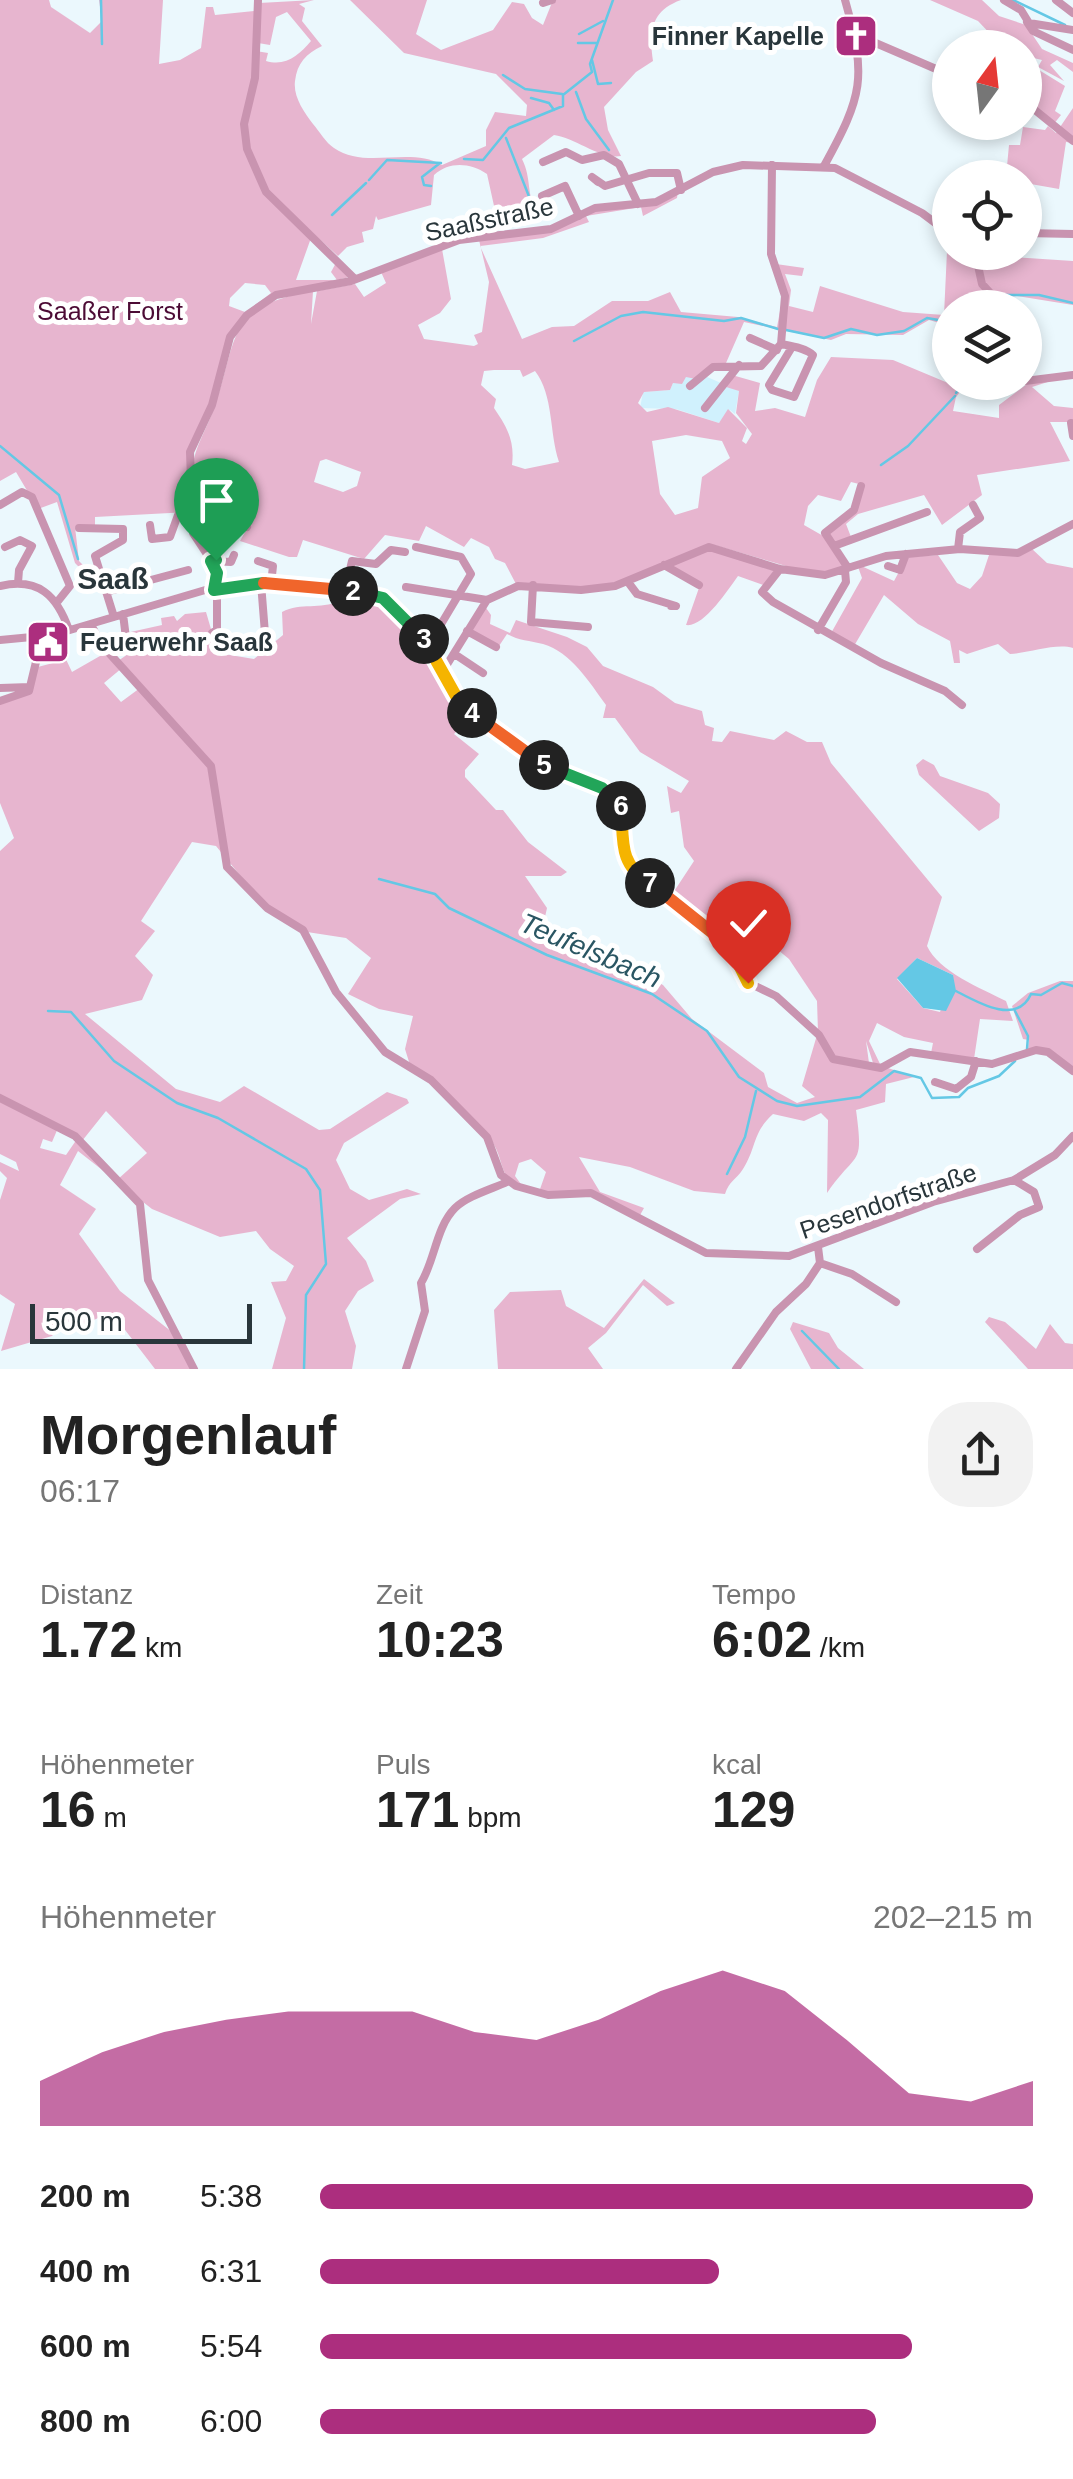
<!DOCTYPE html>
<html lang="de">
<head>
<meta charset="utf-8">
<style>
  body { margin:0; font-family:Helvetica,sans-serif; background:#f2f2f2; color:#222; height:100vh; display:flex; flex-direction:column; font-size:38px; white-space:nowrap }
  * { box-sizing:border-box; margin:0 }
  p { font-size:32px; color:#767676 }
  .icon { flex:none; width:55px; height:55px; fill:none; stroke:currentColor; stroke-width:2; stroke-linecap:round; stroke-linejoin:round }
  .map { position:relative; height:1369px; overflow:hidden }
  .drawer { display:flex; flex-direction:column; background:#fff; flex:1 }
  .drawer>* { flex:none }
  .needle { width:65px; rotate:15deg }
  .controls { position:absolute; left:932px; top:30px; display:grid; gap:20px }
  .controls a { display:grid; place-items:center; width:110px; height:110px; border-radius:50%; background:#fff; box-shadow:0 5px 15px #0003; font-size:50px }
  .scale { position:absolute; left:30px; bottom:25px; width:222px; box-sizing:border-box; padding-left:10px; border:5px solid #29363b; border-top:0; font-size:28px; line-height:35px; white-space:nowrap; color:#29363b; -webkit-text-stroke:8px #fff; paint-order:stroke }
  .pin { position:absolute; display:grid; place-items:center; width:85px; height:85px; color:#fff; margin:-102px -42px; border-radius:50% 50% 50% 0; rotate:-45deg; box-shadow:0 0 10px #0007 }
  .pin .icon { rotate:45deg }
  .km { position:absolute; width:50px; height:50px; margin:-25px; border-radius:50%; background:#222; color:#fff; font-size:28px; line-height:50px; text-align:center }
  .round { display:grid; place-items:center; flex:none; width:105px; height:105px; border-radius:40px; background:#f2f2f2 }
  .headline { display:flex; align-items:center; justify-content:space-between; height:170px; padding:0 40px }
  h1 { font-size:55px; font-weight:700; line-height:75px }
  .stats { display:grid; grid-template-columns:repeat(3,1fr); gap:15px; height:170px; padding:10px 40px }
  .stats div { display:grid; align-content:center }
  .stats b { font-size:50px; font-weight:700 }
  .stats small { font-size:28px; font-weight:400 }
  .stats p { font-size:28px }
  .chart { height:280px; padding:20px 40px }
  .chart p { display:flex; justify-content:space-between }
  .chart svg { width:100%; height:180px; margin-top:10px; fill:#ac2e7e; opacity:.7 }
  ul { padding:0 40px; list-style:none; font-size:32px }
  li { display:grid; grid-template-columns:160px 120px 1fr; align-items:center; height:75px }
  li i { height:25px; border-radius:12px; background:#ac2e7e }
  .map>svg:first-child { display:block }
</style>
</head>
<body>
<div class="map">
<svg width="1073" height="1369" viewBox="0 0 1073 1369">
  <rect width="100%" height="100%" fill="#ebf8fd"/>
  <path fill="#d0f1fd" d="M705,376l34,15 -4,23 -5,-4 -11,13 -43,-14 -36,-1 3,-16 27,-2 3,-7 13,-6z"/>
  <path fill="#e7b5cf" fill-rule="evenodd" d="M0,0h49l2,7 39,26 12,-12 -3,-21h64l-4,64 21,-4 21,-12 5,-41h7l2,8 39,-4 2,-11 -3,79 -11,42 7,40 16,32 80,73 5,11 -74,16 -26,16 21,-16 -6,-8 -20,-2 -15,15 -1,8 16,6 -19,28 -16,64 -21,45v63l-94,5v9l-20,1 4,34 9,9 -1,5 -12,-12 -18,-61 -19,7 -22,-37 -16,9zM311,238l26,23 -6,11 6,8h-41z
    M314,0l-15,4 6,4 -3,13 20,25c-16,8 -25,17 -27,35 -2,16 9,31 18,43 6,7 13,19 21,24 31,22 76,-2 108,17l44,-19v-16l9,-18 31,4 1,-11 -31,-31 -92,-21 -54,-53h77l-11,34 25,16 52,-20 19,-28 12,2 8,14 11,7 10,-25h128c-31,11 -32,33 -28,61l-17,11 -32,35 4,23 13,26c-20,4 -45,-18 -67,-21l-32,24c10,20 4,36 15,53l-25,2 -14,10 -11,-50c-17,-11 -37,-13 -53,1l-3,30 -53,15 -2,-4 -3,13 -11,3 2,10 -17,5 -9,9 -67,-61 -22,-46 -4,-18 11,-80 12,2 -2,8c20,6 33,-6 45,-20l-24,-29 -11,5 -6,28 -12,-2 1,-40z
    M930,0h52l17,16 27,9 16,24 31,14v9l-16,-12 -7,5 14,16 -26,-14 4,-7 -17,-4v-8l-28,-7 -19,-20z
    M1026,62l39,24 -10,25 6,4 -8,10 -28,-25z
    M1073,108v35l-7,-1 -7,47 -34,-6v-5l-19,-1 3,-32h11l3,-18 22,3 3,-4 8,7z
    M678,190l-1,8 -34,18 -2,-9 -55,9 3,6 -46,16 -63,8 42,93 30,-12 22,-1 38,-25h36l22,-9 11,20 57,5 39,10 6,-32 -7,-31 28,4 -2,8 -17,-2 6,16 -2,16 24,6 7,-26 83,26 41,3 3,-64 64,2 2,4 60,4v44l-56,-9 -18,2 -14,9 -35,1v31l-7,-15 -14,-4 -26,15 -57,-1 -15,6 -87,-18 -18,41 -30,16 -10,-2 -4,7 -9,-1 -3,7 -26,2 -6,11 9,9 21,-5 51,16 9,-14 19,19 -5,13 4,3 6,-10 -16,-21 3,-22 -16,-5 9,-11 28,8 -5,28 20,-3 30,9 12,-37 14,-23 62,3 55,23h19l-11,14 -3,14 46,7v-13l28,-21 46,-9v4h-16l-25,8 22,19 19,2v19l-3,-5h-20l20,39 -93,14 5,20 -40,30 -18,-30 -66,19 -12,10 5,13 -17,7 -8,-10 25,-19 12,-30 -12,-3 -10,19 -23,-6 -10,11 -4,19 21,12 20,26 -5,8 -30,2 -96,-28 -84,35 -36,8 -78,-4 -11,-21 -10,-4 -6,-12 -18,-9 -7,9 -38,-21 -7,15 -34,-6 -21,24 -61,-19 -6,17h-8l-49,-16 8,-14 -9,-6 6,-13 -44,-29 -9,1c-1,-30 14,-47 23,-75 23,-68 11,-99 98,-114l-2,33 6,-33 38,-7 9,13 22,-14 -5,-11 61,-23 9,50 -11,14 -22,12 6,14 50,7 4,-2 -4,-9 8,-3 7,-50 -10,-42 72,-13 26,-13 83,-16zM494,370h26l3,7 12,-6c19,25 14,61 24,91l-34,7 -13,-4c3,-24 -5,-38 -18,-57l2,-9 -15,-14 3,-14zM686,435l36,6 8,17 -28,19 -4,31 -23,7 -15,-21 -8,-53zM326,459l35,13 -4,14 -14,6 -29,-10 6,-21z
    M707,548l69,22 -10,16 -28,-10c-10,14 -35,52 -52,49l14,-40 -32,-20z
    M1031,548l16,15 26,5v80c-18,-5 -43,5 -63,6l-12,-10 -31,10 -8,-4 1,13h-6l-4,-22 -32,-17 -34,-29 -30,51 -24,-11 32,-57 -5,-14 37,17 13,-24 31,-2 19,28 13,6 12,-13 8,-24z
    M341,593c61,2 89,54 114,103l-4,5 18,17 -15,16 25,20 -14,16v7l31,33h7l25,32 39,30 -6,4h-36l22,32 -6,27 8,13 70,13 44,24 29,34 72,54 4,14 29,16 18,-6 -13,-11 15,-51 18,27 53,6 26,9 -28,7 -1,18 -29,8c8,59 1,39 -29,83l1,-73 -7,-7 -17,8 -31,-7c-21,19 -16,33 -30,55 -7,11 -14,12 -18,25l-31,-3 -64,-24 -51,-10 21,35 44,16 -5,9 -47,-25h-53l7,-20 -15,-13 -12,4 -4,13 8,11c-25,-8 -18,-25 -30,-44 -11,-19 -63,-67 -83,-78l-5,-16 8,-33 -34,-7 -31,-15 23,-36 -25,-20 -39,-6 -45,-30 -46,-56 -24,-4 -51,79 14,10 -20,25 18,19 -11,25 -57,14 91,75 44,13 24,-16 75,44 11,-1 57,-37 20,7 2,4 -65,40 -8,17 14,29 19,11 38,-11 14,5 -21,5 -53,39 19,23 8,20 -16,10 -13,20 11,35 -4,23h-80l14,-51 -15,-36 15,-1 8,-15 -24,-17 -14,-18 -36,6 -68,-28 -74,-58 -18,34 36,24 -17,25 41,57 57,45 19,33h-41l-33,-43 -24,-8 -14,7 -19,-4 -13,15 -51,15 14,-47 -15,-10v-94l7,-22 -7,-7v-9l19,9 -3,-9 -16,-8v-55l58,29 -6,14 -9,-3 -3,9 26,7 11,-16 40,41 30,-27 -41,-42 -24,30 -82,-44v-246l14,-13 -14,-35v-101l29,-10 5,-24 19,-5 -1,-7 11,-3 9,19 35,-20 15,16 -18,15 17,19 19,-14 53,58 -75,-85 20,-14 -12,-14 36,-8 -1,-7 13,-2 3,5 8,-7 21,-2 12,41 36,6 29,-24 -1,-23c19,-10 38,-2 57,-11z
    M484,605l7,10 -1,9 20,9 6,-13 51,17 20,10 16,19 50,21 22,16 27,8 3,14 9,3 -2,13 10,1 8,-11 44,9 12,-9 21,11h15l9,21 111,134 -15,49c11,25 55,43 79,55l7,20 -33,-2 -6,40 -43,-6 2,-10 -29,-6 -27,-14 -8,18 12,25 -8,-3 -7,-22 3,22 -36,-7 -15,-24 -1,-31 -28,-42 -34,-28 -54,-8 -30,-27 23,-35 -10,-14 -5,-36 -8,2 -4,-27 14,7 8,-12 -49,-29 -25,-34h-12l3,-13c-16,-22 -35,-53 -63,-61 -13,-3 -26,-4 -36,-10l-8,12 -29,-16zM917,958l36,17 -13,37 -17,-4 -26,-29z
    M923,759l11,6 6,11 48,17 12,11 -1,14 -20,13 -60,-56 -3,-10z
    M1060,981h13v88l-23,-17 -22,-3 1,-9 -6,-1 -11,-33 16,-13z
    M644,1279l31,24 -8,3 -24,-21 -37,48 -18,15 15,21h-105l-4,-59 16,-18 51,-2 5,16 38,22z
    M989,1317l16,5 31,27 14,-25 15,19 8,1v25h-45l-43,-47z
    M793,1322l36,11 9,15 26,21h-53l-21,-40z"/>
  <path fill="#64c8e5" d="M917,958l36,17 3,16 -10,20 -23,-3 -26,-30z"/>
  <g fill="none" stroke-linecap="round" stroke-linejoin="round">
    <path stroke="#64c8e5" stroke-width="2.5" d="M101,0l1,44
      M1013,0l52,25
      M579,34l24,-13
      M578,43h19
      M592,60l6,24 13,-1
      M503,75l22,14 37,5
      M576,92l10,27 23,31
      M531,98l18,5 5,7
      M506,138l24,61
      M464,159l19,1 26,-32 54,-22v-11l29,-23 -2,-8 23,-64
      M369,180l18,-20 54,3
      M431,186l-7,-1 -2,-8 18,-14
      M332,215l34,-32
      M999,295h40l34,8
      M981,308l11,-8
      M786,330l38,8 27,-9 26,6 27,-4 23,-13 23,4
      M574,341l47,-25 22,-4 81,9 17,-3 37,11
      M956,393l8,-11
      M0,446l59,49 19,64
      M881,465l27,-19 47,-50
      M379,879l56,15 14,14 98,47 105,39 55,37 32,46 38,24 20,5 63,-9 34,-26 27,7 11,20 27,-1 9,-9 31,-12 16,-15
      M956,991c21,11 61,35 75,3l10,1 21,-12 11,3
      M48,1011l23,1 43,49 63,42 41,15 88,51 14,21 6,74 -20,31 -2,74
      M1015,1011l13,25 -1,13
      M727,1174l18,-37 11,-46
      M802,1331l37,38"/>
    <path stroke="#c994b0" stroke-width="8" d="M258,0l-3,78 -11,46 3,25 19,43 89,87
      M1004,0l17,10 8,13 44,7
      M1056,0l17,13
      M543,3l9,-3
      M1027,22l6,9 40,19
      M857,35l93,40
      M1025,102l48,39
      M543,162l23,-10 16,8 22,-5 15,9 19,40
      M824,166c39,-71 43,-88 21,-166
      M598,182l-6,-5 13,9 44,-13h28l4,17
      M542,196l23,-10 14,30
      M1025,233l48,1
      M975,252l7,32 22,24
      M750,338l27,12
      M781,344c10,2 25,4 32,11l-19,42 -22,-7 -3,-5 23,-38
      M1025,381l48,-6
      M690,386l23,-19 48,-1 20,-22 4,-48 -14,-42 1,-89
      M705,408l34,-43
      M1071,423l2,13
      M190,494l57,33
      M0,505l22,-13 10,5 38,89 -12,15
      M150,525l2,14 18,-2 8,-22 14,-1
      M79,528l44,1v11l-28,16 19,61
      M834,546l93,-34
      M5,547l15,-7 12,6 -13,24 -1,13
      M416,547l45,10 10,17 -43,72
      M958,549l2,-17 20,-14 -7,-13
      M211,561l20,1 3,-7
      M258,561l15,5 -2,18
      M664,565l35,20
      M888,566l12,4 6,-16
      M848,568l-23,-35 29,-23 7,-24
      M780,569l-18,23 11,10 108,61 64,28 17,14
      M628,582l9,12 39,12h-5
      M261,583l5,63
      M533,585l-2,37 57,5
      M0,586c39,-9 57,10 69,44
      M406,587l81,13
      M212,588l4,-20 -23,-35 -3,-81 22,-47 18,-68 17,-22 29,-20 75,-14 108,-41 92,-11 44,-21 61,-6 57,-30 30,-7 92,3 87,45 28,21
      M345,591l7,-30 24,3 15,-14 14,2
      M106,592l82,-22
      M91,624l9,19 111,123 16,101 40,41 36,22 33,62 49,60 46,28 56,57 14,38 15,11 32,9 43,-2 115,60 83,3 144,-54 81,-22 41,-25 18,-19
      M818,630l28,-48 -1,-12
      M467,631l29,16
      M212,633l5,-3v-40
      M0,640l53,-5 159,-47 59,-4 108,12 41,37 36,63 23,24 70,48 52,21 16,12 5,9 -2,26 10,32 97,76 18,37 31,15 43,39 14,24 48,9 29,-16 82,12 44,-14 12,2 25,19
      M107,650l19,-12 -3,-24
      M456,655l27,18
      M443,671l44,-71 31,-14 63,4 34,-4 94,-39 71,22 45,6 61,-19 74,-7 58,4 55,-29
      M0,688l30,-1
      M0,701l29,-10 13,-54
      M935,1082l21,7 15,-12 5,-16
      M0,1098l75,38 65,68 8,76 46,89
      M977,1249l43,-34 19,-8 -5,-15 -20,-12
      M820,1263l32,11 44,28
      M406,1369l19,-58 -4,-28c14,-23 15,-56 34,-75 12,-12 37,-19 52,-26
      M736,1369l40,-57 30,-28 14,-21 -2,-16"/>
  </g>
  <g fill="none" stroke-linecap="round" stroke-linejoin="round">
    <defs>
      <path id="split-1" d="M216,560l-5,1 6,12 -3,17 50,-7"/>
      <path id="split-2" d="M264,583l89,8"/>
      <path id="split-3" d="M353,591l30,7 41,41"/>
      <path id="split-4" d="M424,639l32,57 16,17"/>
      <path id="split-5" d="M472,713l72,52"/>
      <path id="split-6" d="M544,765l58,23 19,18"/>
      <path id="split-7" d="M621,806c3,32 -4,58 29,77"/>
      <path id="split-8" d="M650,883l69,55"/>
      <path id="split-9" d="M719,938l13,13 16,32"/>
    </defs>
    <use href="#split-1" stroke="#fff" stroke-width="20"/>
    <use href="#split-2" stroke="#fff" stroke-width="20"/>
    <use href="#split-3" stroke="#fff" stroke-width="20"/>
    <use href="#split-4" stroke="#fff" stroke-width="20"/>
    <use href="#split-5" stroke="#fff" stroke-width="20"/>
    <use href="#split-6" stroke="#fff" stroke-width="20"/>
    <use href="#split-7" stroke="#fff" stroke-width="20"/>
    <use href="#split-8" stroke="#fff" stroke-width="20"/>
    <use href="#split-9" stroke="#fff" stroke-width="20"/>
    <use href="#split-1" stroke="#22a559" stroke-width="12"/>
    <use href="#split-2" stroke="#f0652b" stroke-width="12"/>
    <use href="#split-3" stroke="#22a559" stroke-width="12"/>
    <use href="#split-4" stroke="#f5b400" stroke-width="12"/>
    <use href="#split-5" stroke="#f0652b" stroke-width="12"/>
    <use href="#split-6" stroke="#22a559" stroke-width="12"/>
    <use href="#split-7" stroke="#f5b400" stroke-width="12"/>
    <use href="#split-8" stroke="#f0652b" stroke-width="12"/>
    <use href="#split-9" stroke="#f5b400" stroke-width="12"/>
  </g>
  <defs>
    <symbol id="church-square" viewBox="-11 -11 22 22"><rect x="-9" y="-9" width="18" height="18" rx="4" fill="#ac2e7e" stroke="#fff"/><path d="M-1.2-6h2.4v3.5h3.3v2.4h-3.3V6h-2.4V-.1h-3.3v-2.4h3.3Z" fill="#fff"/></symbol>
    <symbol id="civic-square" viewBox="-11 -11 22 22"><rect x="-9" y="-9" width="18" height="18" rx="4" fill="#ac2e7e" stroke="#fff"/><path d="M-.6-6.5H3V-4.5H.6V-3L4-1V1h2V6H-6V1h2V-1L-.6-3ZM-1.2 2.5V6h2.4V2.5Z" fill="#fff"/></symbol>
  </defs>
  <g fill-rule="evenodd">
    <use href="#church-square" x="831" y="11" width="50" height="50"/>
    <use href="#civic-square" x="23" y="617" width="50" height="50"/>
  </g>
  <g text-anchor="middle" stroke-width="10" stroke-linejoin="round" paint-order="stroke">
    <g font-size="25" font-weight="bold" fill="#29363b" stroke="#fff" text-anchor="end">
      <text x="824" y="45">Finner Kapelle</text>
      <text x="80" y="651" text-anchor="start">Feuerwehr Saaß</text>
    </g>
    <g font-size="25" fill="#29363b" stroke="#fff">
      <text transform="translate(489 219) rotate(-12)" y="9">Saaßstraße</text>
      <text transform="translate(888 1201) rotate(-19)" y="9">Pesendorfstraße</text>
    </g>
    <g font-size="25" fill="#4c0b35" stroke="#fff">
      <text x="110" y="320">Saaßer Forst</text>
    </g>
    <g font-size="28" font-style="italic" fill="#2a5663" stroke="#fff">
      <text transform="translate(591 950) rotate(23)" y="10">Teufelsbach</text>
    </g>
    <g font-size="30" font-weight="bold" fill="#29363b" stroke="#fff">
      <text x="113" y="589">Saaß</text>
    </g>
  </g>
</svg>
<div class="controls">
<a><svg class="needle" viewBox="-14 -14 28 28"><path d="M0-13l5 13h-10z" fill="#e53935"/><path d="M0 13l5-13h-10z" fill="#767676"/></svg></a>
<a><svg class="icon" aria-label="locate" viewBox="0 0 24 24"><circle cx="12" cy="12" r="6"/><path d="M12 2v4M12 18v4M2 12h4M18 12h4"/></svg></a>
<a><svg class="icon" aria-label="layers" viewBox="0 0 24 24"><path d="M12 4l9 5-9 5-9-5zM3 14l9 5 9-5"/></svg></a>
</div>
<div class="scale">500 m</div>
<div class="pin" style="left:216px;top:560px;background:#1e9e55"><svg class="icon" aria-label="arrive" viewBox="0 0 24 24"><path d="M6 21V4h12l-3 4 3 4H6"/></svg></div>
<div class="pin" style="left:748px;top:983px;background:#d93025"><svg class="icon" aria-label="check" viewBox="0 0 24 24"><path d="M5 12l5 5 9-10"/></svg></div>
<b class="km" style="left:353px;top:591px">2</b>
<b class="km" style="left:424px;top:639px">3</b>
<b class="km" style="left:472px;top:713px">4</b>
<b class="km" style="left:544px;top:765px">5</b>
<b class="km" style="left:621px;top:806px">6</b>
<b class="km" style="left:650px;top:883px">7</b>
</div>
<section class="drawer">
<div class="headline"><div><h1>Morgenlauf</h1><p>06:17</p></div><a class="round"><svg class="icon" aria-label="share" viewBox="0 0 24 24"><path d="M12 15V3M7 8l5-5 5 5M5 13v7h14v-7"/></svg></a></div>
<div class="stats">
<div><p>Distanz</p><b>1.72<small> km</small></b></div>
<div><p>Zeit</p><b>10:23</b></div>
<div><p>Tempo</p><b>6:02<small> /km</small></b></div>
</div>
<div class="stats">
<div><p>Höhenmeter</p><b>16<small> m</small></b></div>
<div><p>Puls</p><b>171<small> bpm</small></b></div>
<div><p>kcal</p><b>129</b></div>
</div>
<div class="chart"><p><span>Höhenmeter</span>202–215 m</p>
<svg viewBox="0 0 160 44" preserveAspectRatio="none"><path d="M0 44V33L10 26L20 21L30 18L40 16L50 16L60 16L70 21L80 23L90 18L100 11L110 6L120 11L130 23L140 36L150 38L160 33V44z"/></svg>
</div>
<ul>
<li><b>200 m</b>5:38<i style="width:100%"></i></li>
<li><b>400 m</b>6:31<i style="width:56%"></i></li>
<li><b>600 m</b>5:54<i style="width:83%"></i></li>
<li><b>800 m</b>6:00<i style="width:78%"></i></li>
</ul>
</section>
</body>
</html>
